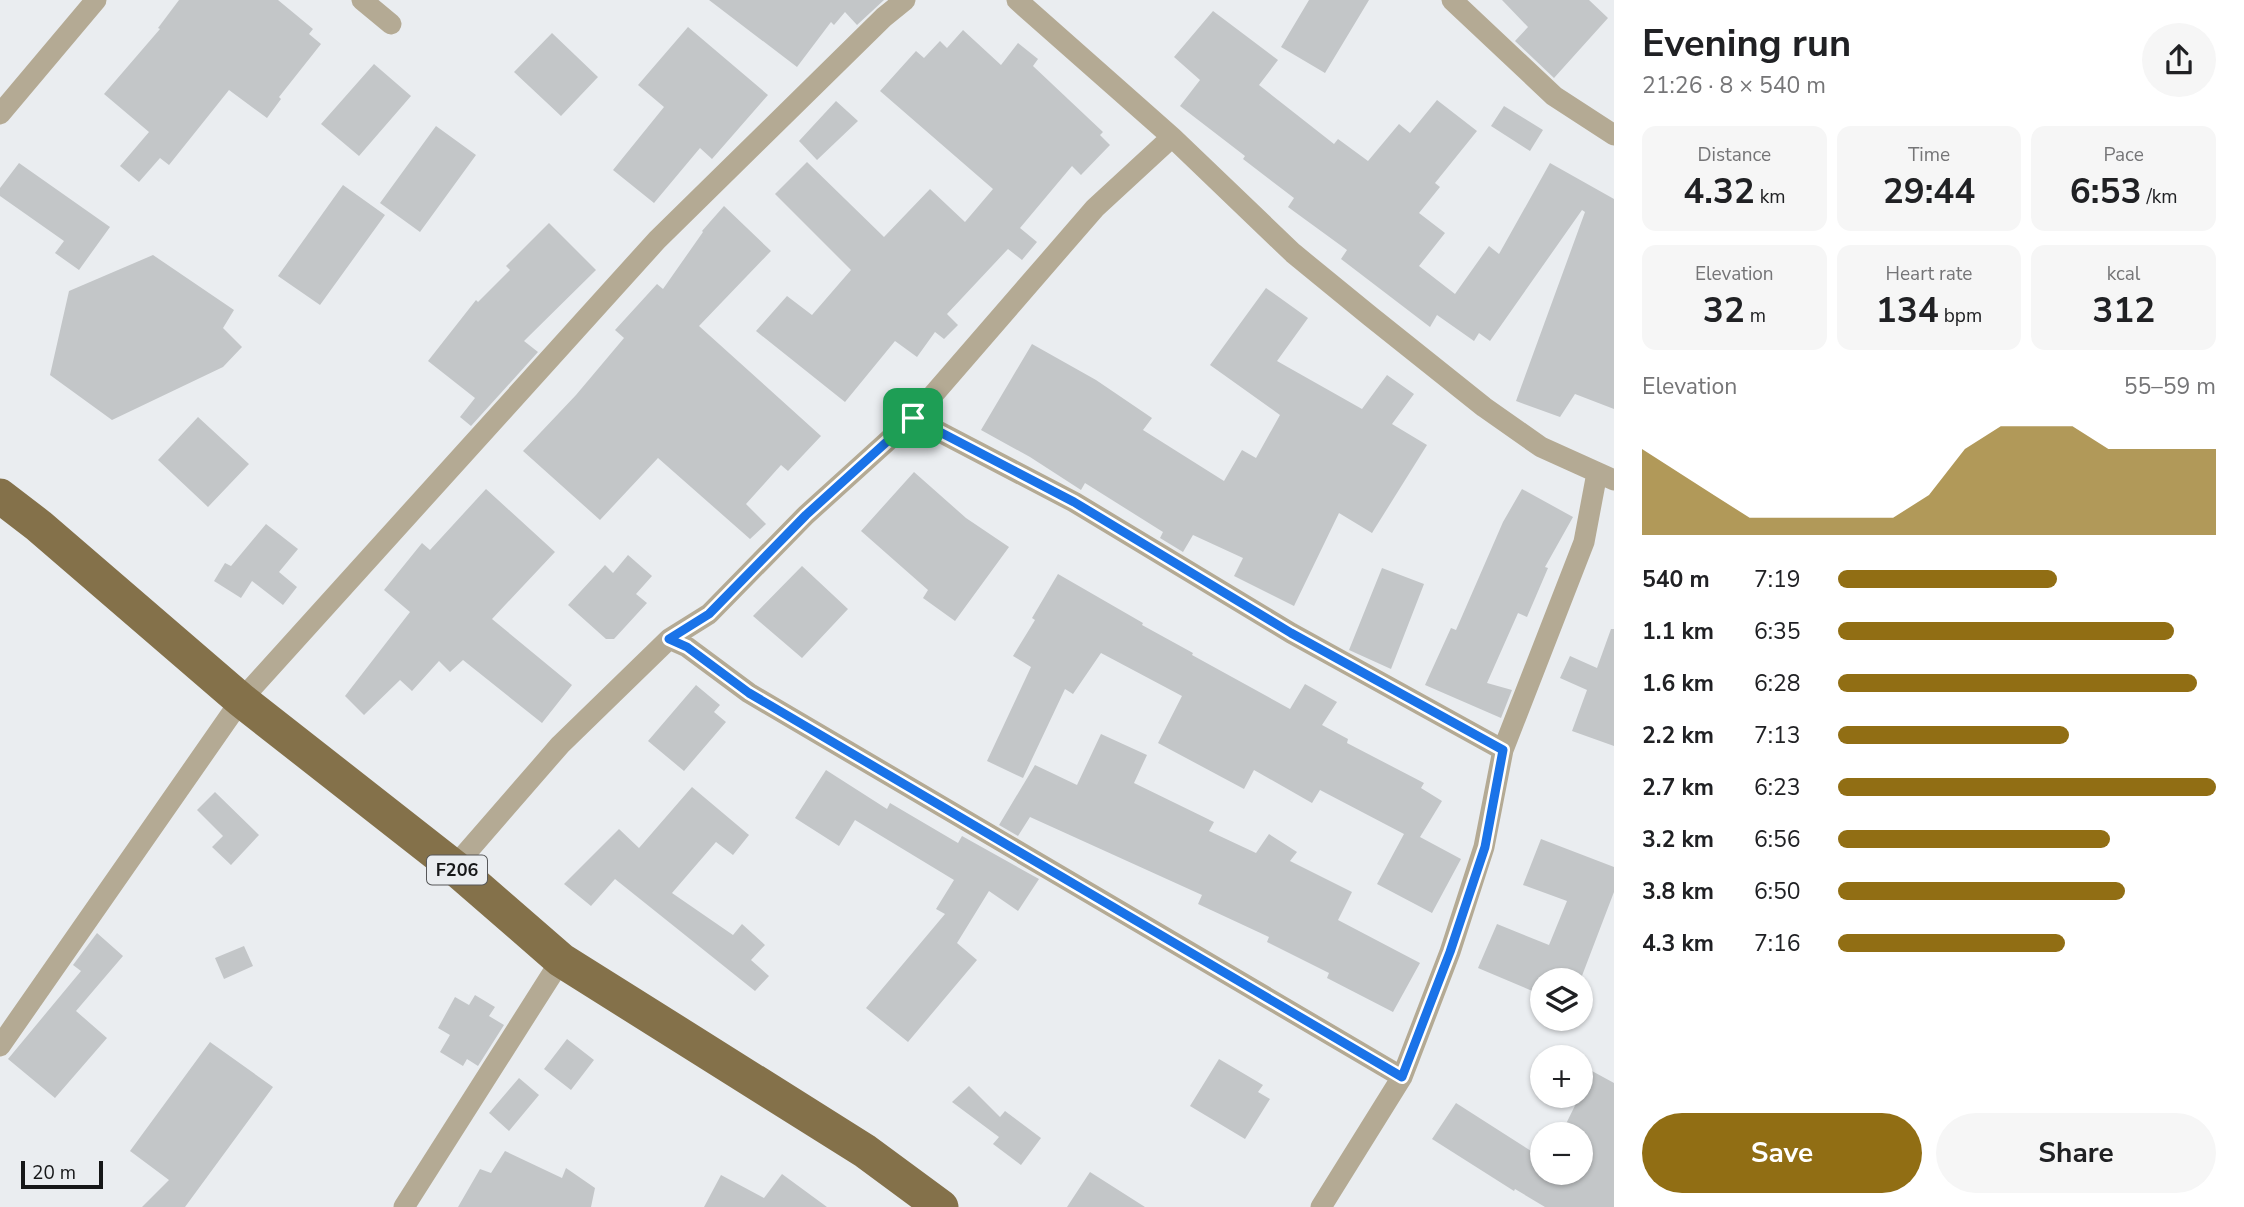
<!DOCTYPE html>
<html lang="en">
<head>
<meta charset="utf-8">
<style>
  body { margin:0; font-family:"Nunito Sans",sans-serif; background:#f6f6f6; color:#202124; height:100vh; display:flex; flex-direction:column; font-size:26px; white-space:nowrap }
  * { box-sizing:border-box; margin:0 }
  p { font-size:23px; color:#757577 }
  .icon { flex:none; width:38px; height:38px; fill:none; stroke:currentColor; stroke-width:2; stroke-linecap:round; stroke-linejoin:round }
  .map { position:relative; flex:1; overflow:hidden }
  .details { display:flex; flex-direction:column; background:#fff; width:630px }
  .details>* { flex:none }
  .controls { position:absolute; left:1530px; top:968px; display:grid; gap:14px }
  .controls a { display:grid; place-items:center; width:63px; height:63px; border-radius:50%; background:#fff; box-shadow:0 2px 5px #0004; font-size:35px }
  .scale { position:absolute; left:21px; bottom:18px; width:82px; box-sizing:border-box; padding-left:7px; border:4px solid #161718; border-top:0; font-size:19px; line-height:24px; white-space:nowrap; color:#161718; -webkit-text-stroke:5px #eaedf0; paint-order:stroke }
  .pin { position:absolute; display:grid; place-items:center; width:60px; height:60px; color:#fff; margin:-30px; border-radius:14px; box-shadow:0 4px 10px #0006 }
  .round { display:grid; place-items:center; flex:none; width:74px; height:74px; border-radius:37px; background:#f6f6f6 }
  .summary { display:flex; align-items:center; justify-content:space-between; height:119px; padding:0 28px }
  h1 { font-size:38px; font-weight:700; line-height:52px }
  .stats { display:grid; grid-template-columns:repeat(3,1fr); gap:10px; height:119px; padding:7px 28px }
  .stats div { display:grid; align-content:center; border-radius:14px; background:#f6f6f6; text-align:center }
  .stats b { font-size:35px; font-weight:700 }
  .stats small { font-size:19px; font-weight:400 }
  .stats p { font-size:19px }
  .chart { height:196px; padding:14px 28px }
  .chart p { display:flex; justify-content:space-between }
  .chart svg { width:100%; height:126px; margin-top:7px; fill:#916e14; opacity:.7 }
  .primary-button { display:flex; gap:14px; margin-top:auto; padding:14px 28px }
  .primary-button a { flex:1; height:80px; border-radius:42px; background:#916e14; color:#fff; font-size:28px; font-weight:700; line-height:80px; text-align:center }
  .primary-button a+a { background:#f6f6f6; color:#202124 }
  ul { padding:0 28px; list-style:none; font-size:23px }
  li { display:grid; grid-template-columns:112px 84px 1fr; align-items:center; height:52px }
  li i { height:18px; border-radius:9px; background:#916e14 }
  main { display:flex; flex:1; min-height:0 }
  .map>svg:first-child { display:block }
</style>
</head>
<body>
<main>
<div class="map">
<svg width="1614" height="1207" viewBox="0 0 1614 1207">
  <rect width="100%" height="100%" fill="#eaedf0"/>
  <path fill="#c3c6c8" d="M179,0h99l35,29 -4,5 12,10 -42,53 2,2 -14,19 -38,-28 -60,75 -9,-7 -21,24 -19,-16 29,-34 -45,-38 56,-65 -2,-1z
    M709,0h175l-27,25 -12,-13 -11,13 -3,-3 -34,45z
    M1309,0h60l-44,73 -44,-26z
    M1502,0h87l19,18 -54,60 -39,-37 13,-14z
    M1213,11l65,49 -19,25 75,59 4,-5 30,22 31,-37 11,9 27,-33 40,31 -42,52 5,4 -21,26 26,20 -26,33 36,28 34,-48 10,8 51,-91 64,36v210l-39,-15 -15,23 -44,-16 69,-189 -3,-2 -92,131 -11,-8 -5,8 -37,-26 -7,12 -89,-68 6,-9 -59,-43 6,-9 -51,-39 2,-3 -65,-50 20,-26 -26,-23z
    M688,27l80,68 -56,64 -12,-11 -46,55 -41,-33 51,-63 -26,-22z
    M963,30l38,35 17,-22 20,16 -5,7 70,66 -3,3 10,10 -29,30 -9,-9 -52,62 17,14 -15,18 -14,-11 -61,65 11,11 -14,14 -9,-7 -18,25 -22,-16 -50,61 -89,-71 31,-35 25,19 39,-45 -76,-76 32,-32 77,75 46,-48 35,33 28,-33 -113,-98 36,-40 8,7 16,-17 7,7z
    M552,33l46,44 -37,39 -47,-44z
    M374,64l37,32 -52,60 -38,-32z
    M836,101l22,20 -41,39 -18,-19z
    M1504,106l39,24 -13,21 -39,-25z
    M436,126l40,29 -56,77 -40,-29z
    M19,163l91,64 -31,43 -24,-17 9,-12 -64,-45v-8z
    M343,185l42,30 -65,90 -42,-29z
    M724,206l47,45 -72,75 122,110 -33,35 -7,-6 -35,39 20,20 -16,15 -92,-81 -58,62 -77,-69 53,-56 48,-57 -9,-8 42,-46 6,5 40,-57 -1,-1z
    M549,223l47,47 -72,71 14,11 -67,74 -11,-9 15,-19 -47,-37 48,-61 2,2 32,-32 -4,-4z
    M153,255l81,55 -11,18 19,19 -19,20 -111,53 -62,-45 19,-84z
    M1266,288l42,30 -31,43 85,48 25,-34 27,19 -22,30 35,21 -55,88 -33,-20 -45,93 -60,-30 9,-18 -50,-23 -10,17 -23,-14 3,-6 -78,-49 -4,7 -51,-33 -49,-27 51,-86 64,36 56,38 -9,12 81,51 18,-31 14,8 24,-43 -70,-50z
    M198,417l51,47 -41,43 -50,-47z
    M914,472l52,46 43,29 -54,74 -32,-23 5,-8 -67,-59z
    M486,489l69,63 -63,67 80,66 -30,38 -79,-63 -13,12 -11,-11 -27,30 -12,-11 -36,35 -19,-19 65,-84 -26,-22 38,-47 8,7z
    M1522,489l51,28 -28,50 3,1 -21,49 -9,-4 -31,70 25,7 -11,28 -76,-33 26,-57 5,2 47,-108z
    M266,524l32,25 -19,23 18,15 -14,18 -31,-24 -11,17 -27,-17 11,-18 6,3z
    M628,555l24,21 -16,18 11,9 -33,36h-8l-38,-34 37,-40 8,8z
    M802,566l46,43 -46,49 -49,-42z
    M1382,568l42,16 -33,85 -42,-19z
    M1058,574l85,49 -1,2 51,28 -1,2 98,54 15,-25 32,18 -15,23 26,14 -1,4 77,40 -3,5 21,13 -22,36 41,22 -29,54 -55,-29 27,-50 -84,-44 -8,13 -58,-33 -10,19 -86,-46 24,-47 -81,-43 -28,41 -8,-5 -42,89 -36,-17 44,-94 -18,-11 22,-36 -3,-2z
    M1611,629h3v117l-42,-15 15,-41 -27,-12 10,-22 27,12z
    M696,685l24,20 -6,7 12,10 -42,49 -36,-30z
    M1101,734l46,21 -13,28 80,39 -5,9 47,22 13,-19 28,18 -7,9 62,31 -14,28 82,43 -27,49 -66,-34 2,-5 -62,-31 2,-5 -71,-33 4,-9 -172,-78 -12,19 -19,-11 36,-60 42,20z
    M826,770l61,39 3,-6 68,40 4,-7 77,43 -21,32 -29,-20 -32,52 20,17 -69,82 -42,-34 79,-94 -9,-5 18,-29 -99,-60 -16,26 -44,-28z
    M692,787l57,48 -16,20 -17,-13 -44,51 61,42 9,-11 23,21 -14,15 18,16 -14,15 -140,-112 -24,27 -27,-22 55,-55 20,19z
    M215,792l44,43 -28,30 -19,-18 11,-11 -26,-26z
    M1541,839l73,28v25l-34,89 -38,-1v15l-64,-27 19,-44 52,21 18,-44 -44,-16z
    M97,933l26,23 -47,55 31,27 -52,60 -47,-39 73,-88 -8,-6z
    M244,946l9,20 -29,13 -9,-21z
    M475,995l20,12 -6,9 15,9 -26,41 -11,-7 -4,7 -23,-14 10,-17 -12,-7 17,-31 14,8z
    M567,1039l27,21 -23,30 -27,-21z
    M210,1042l63,45 -88,120h-43l27,-27 -39,-29z
    M1219,1059l44,26 -5,7 12,7 -25,40 -55,-33z
    M1592,1071l22,12v124h-69l-30,-18 -1,2 -82,-52 24,-36 86,55v14h38v-38h-19z
    M519,1078l20,17 -30,36 -20,-18z
    M969,1086l31,31 5,-6 36,27 -20,27 -28,-21 6,-7 -47,-35z
    M505,1151l57,27 4,-10 29,20 -4,19h-133l22,-38 11,4z
    M1090,1172l55,35h-78z
    M782,1174l45,33h-123l17,-32 43,23z"/>
  <g fill="none" stroke-linecap="round" stroke-linejoin="round">
    <path stroke="#b4aa94" stroke-width="21" d="M362,0l29,24
      M1017,0l155,137 121,116 77,63 114,91 57,40 73,33
      M1452,0l102,96 60,39
      M0,114l96,-114
      M913,418l161,84 217,131 212,117
      M669,639l18,8 62,46 653,384
      M454,867l106,-122 109,-106 40,-25 97,-99 107,-97 182,-210 77,-71
      M0,1046l241,-346 416,-460 227,-223 21,-17
      M404,1207l157,-247
      M1321,1207l81,-130 48,-125 34,-105 19,-97 81,-208 13,-69"/>
    <path stroke="#84714a" stroke-width="35" d="M0,496l39,30 202,174 213,167 107,93 304,191 76,56"/>
  </g>
  <g fill="none" stroke-linecap="round" stroke-linejoin="round">
    <defs>
      <path id="route" d="M913,418l161,84 217,131 212,117 -18,97 -35,105 -48,125 -653,-384 -62,-46 -18,-8 40,-25 97,-99z"/>
    </defs>
    <use href="#route" stroke="#fff" stroke-width="14"/>
    <use href="#route" stroke="#1a73e8" stroke-width="9"/>
  </g>
  <g text-anchor="middle" stroke-width="5" stroke-linejoin="round" paint-order="stroke">
    <rect fill="#eaedf0" stroke="#565759" stroke-width="2" x="427" y="855.5" width="60" height="29" rx="5"/>
    <g font-size="18" font-weight="bold" fill="#161718">
      <text x="457" y="876">F206</text>
    </g>
  </g>
</svg>
<div class="controls">
<a><svg class="icon" aria-label="layers" viewBox="0 0 24 24"><path d="M12 4l9 5-9 5-9-5zM3 14l9 5 9-5"/></svg></a>
<a>+</a>
<a>−</a>
</div>
<div class="scale">20 m</div>
<div class="pin" style="left:913px;top:418px;background:#1e9e55"><svg class="icon" aria-label="arrive" viewBox="0 0 24 24"><path d="M6 21V4h12l-3 4 3 4H6"/></svg></div>
</div>
<section class="details">
<div class="summary"><div><h1>Evening run</h1><p>21:26 · 8 × 540 m</p></div><a class="round"><svg class="icon" aria-label="share" viewBox="0 0 24 24"><path d="M12 15V3M7 8l5-5 5 5M5 13v7h14v-7"/></svg></a></div>
<div class="stats">
<div><p>Distance</p><b>4.32<small> km</small></b></div>
<div><p>Time</p><b>29:44</b></div>
<div><p>Pace</p><b>6:53<small> /km</small></b></div>
</div>
<div class="stats">
<div><p>Elevation</p><b>32<small> m</small></b></div>
<div><p>Heart rate</p><b>134<small> bpm</small></b></div>
<div><p>kcal</p><b>312</b></div>
</div>
<div class="chart"><p><span>Elevation</span>55–59 m</p>
<svg viewBox="0 0 160 44" preserveAspectRatio="none"><path d="M0 44V14L10 22L20 30L30 38L40 38L50 38L60 38L70 38L80 30L90 14L100 6L110 6L120 6L130 14L140 14L150 14L160 14V44z"/></svg>
</div>
<ul>
<li><b>540 m</b>7:19<i style="width:58%"></i></li>
<li><b>1.1 km</b>6:35<i style="width:89%"></i></li>
<li><b>1.6 km</b>6:28<i style="width:95%"></i></li>
<li><b>2.2 km</b>7:13<i style="width:61%"></i></li>
<li><b>2.7 km</b>6:23<i style="width:100%"></i></li>
<li><b>3.2 km</b>6:56<i style="width:72%"></i></li>
<li><b>3.8 km</b>6:50<i style="width:76%"></i></li>
<li><b>4.3 km</b>7:16<i style="width:60%"></i></li>
</ul>
<div class="primary-button"><a>Save</a><a>Share</a></div>
</section>
</main>
</body>
</html>
